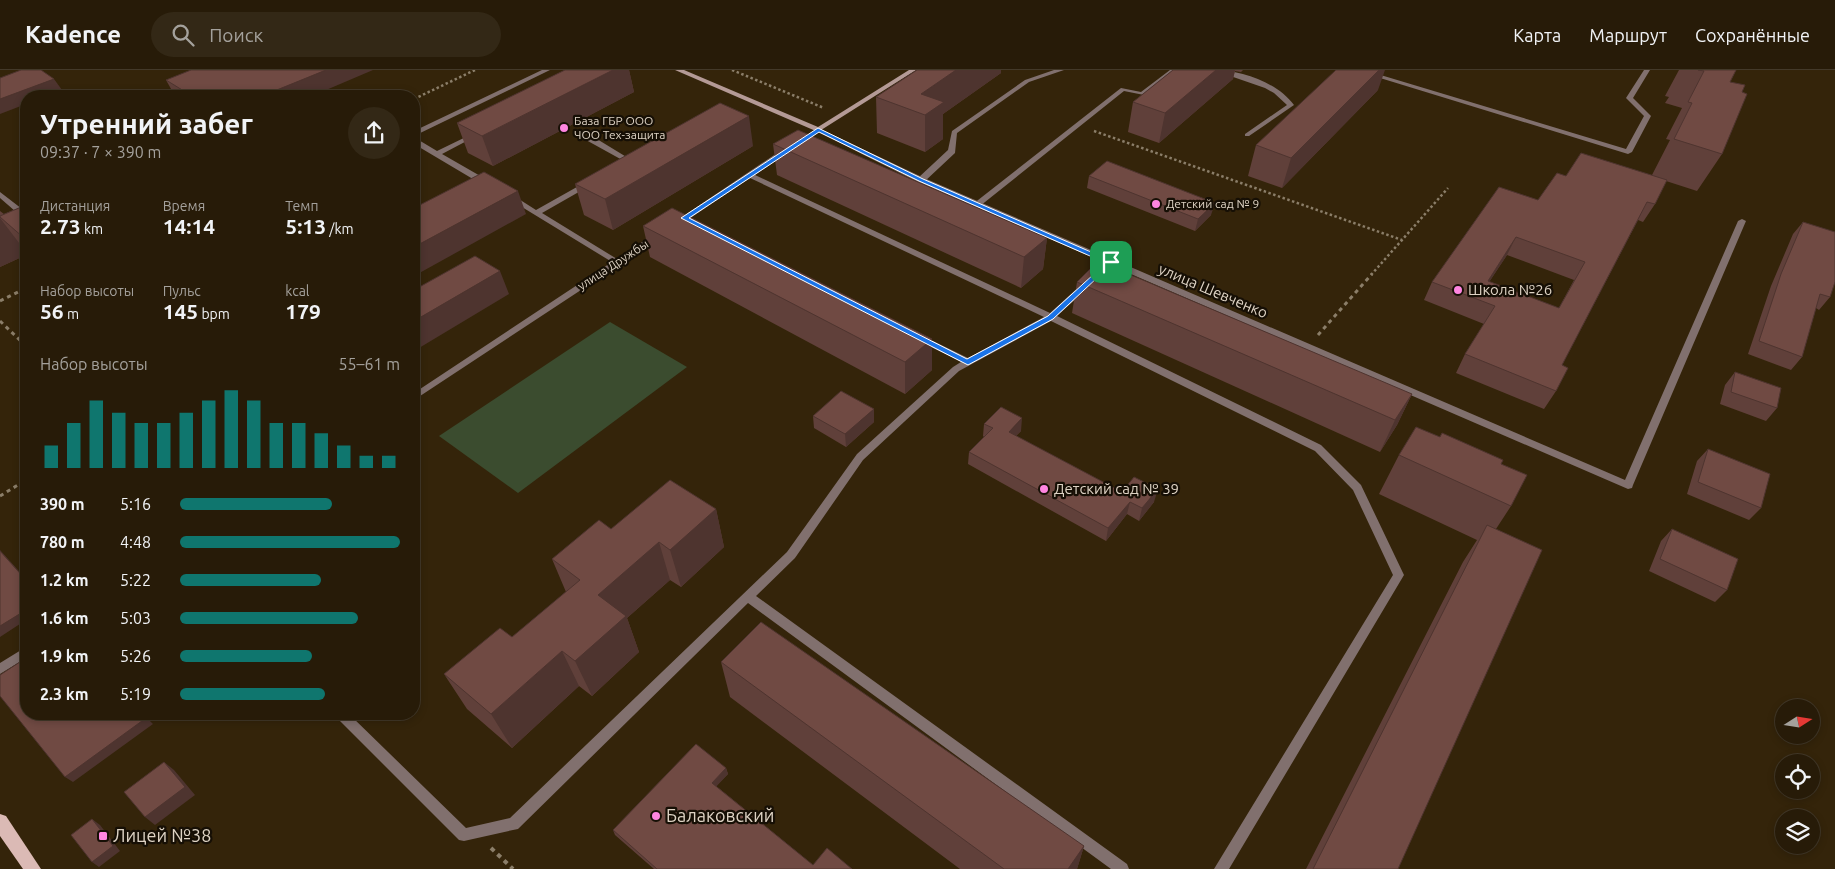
<!DOCTYPE html>
<html lang="ru">
<head>
<meta charset="utf-8">
<style>
  body { margin:0; font-family:Ubuntu,sans-serif; background:#332816; color:#f1f3f6; height:100vh; display:flex; flex-direction:column; font-size:19px; white-space:nowrap }
  * { box-sizing:border-box; margin:0 }
  p { font-size:16px; color:#a4a19c }
  .icon { flex:none; width:28px; height:28px; fill:none; stroke:currentColor; stroke-width:2; stroke-linecap:round; stroke-linejoin:round }
  .map { position:relative; flex:1; overflow:hidden }
  .side { position:absolute; left:20px; top:20px; width:400px; height:630px; display:flex; flex-direction:column; background:#271b08; border-radius:20px; box-shadow:0 2px 8px #0003,0 0 0 1px #433929 }
  .side>* { flex:none }
  .needle { width:32px; rotate:78deg }
  .controls { position:absolute; left:1775px; top:629px; display:grid; gap:10px }
  .controls a { display:grid; place-items:center; width:45px; height:45px; border-radius:50%; background:#271b08; box-shadow:0 2px 8px #0003,0 0 0 1px #433929; font-size:25px }
  .pin { position:absolute; display:grid; place-items:center; width:42px; height:42px; color:#fff; margin:-21px; border-radius:10px; box-shadow:0 2px 8px #0006 }
  .round { display:grid; place-items:center; flex:none; width:52px; height:52px; border-radius:26px; background:#332816 }
  .summary { display:flex; align-items:center; justify-content:space-between; height:85px; padding:0 20px }
  h1 { font-size:28px; font-weight:600; line-height:38px }
  .figures { display:grid; grid-template-columns:repeat(3,1fr); gap:8px; height:85px; padding:5px 20px }
  .figures div { display:grid; align-content:center }
  .figures b { font-size:21px; font-weight:600 }
  .figures small { font-size:14px; font-weight:400 }
  .figures p { font-size:14px }
  .chart { height:140px; padding:10px 20px }
  .chart p { display:flex; justify-content:space-between }
  .chart svg { width:100%; height:90px; margin-top:5px; stroke:#0f766e; stroke-width:6 }
  ul { padding:0 20px; list-style:none; font-size:16px }
  li { display:grid; grid-template-columns:80px 60px 1fr; align-items:center; height:38px }
  li i { height:12px; border-radius:6px; background:#0f766e }
  header { display:flex; align-items:center; gap:30px; box-sizing:border-box; height:70px; padding:0 25px; background:#271b08; border-bottom:1px solid #433929 }
  header strong { font-size:24px }
  nav { display:flex; gap:28px; margin-inline-start:auto; font-size:18px }
  .search { width:350px; height:45px; background:#332816; display:flex; align-items:center; gap:12px; box-sizing:border-box; padding:0 18px; border-radius:28px; color:#a4a19c; font-size:19px }
  .map>svg:first-child { display:block }
</style>
</head>
<body>
<header>
<strong>Kadence</strong>
<div class="search"><svg class="icon" aria-label="search" viewBox="0 0 24 24"><circle cx="10" cy="10" r="6"/><path d="M15 15l6 6"/></svg>Поиск</div>
<nav><a>Карта</a><a>Маршрут</a><a>Сохранённые</a></nav>
</header>
<div class="map">
<svg width="1835" height="799" viewBox="0 0 1835 799">
  <rect width="100%" height="100%" fill="#34240a"/>
  <path fill="#3b4c2f" d="M610,252l77,45 -169,126 -79,-57z"/>
  <g fill="none" stroke-linecap="round" stroke-linejoin="round">
    <path stroke="#8b7e69" stroke-width="2.5" stroke-dasharray="2.5 2.5" stroke-linecap="butt" d="M732,0l92,38
      M414,29l61,-29
      M1094,61l308,109
      M1371,205l77,-87"/>
    <path stroke="#8b7e69" stroke-width="3" stroke-dasharray="4 4" stroke-linecap="butt" d="M0,231l26,-13
      M0,251l26,25
      M1318,265l54,-61
      M0,426l26,-16"/>
    <path stroke="#8b7e69" stroke-width="4" stroke-dasharray="4.5 4.5" stroke-linecap="butt" d="M491,778l22,21"/>
    <path fill="#81706e" fill-rule="evenodd" d="M542,0h8l-136,66v-5z
      M1054,0h10l-35,12 -72,51 -2,20 -31,29h-6v-4l30,-28 4,-19 73,-51z
      M1170,0h7l-33,25 -20,-4 -144,115h-6l-1,-2 148,-116 20,4z
      M1213,0c28,0 64,12 81,35l-45,31h-4v-2l42,-29 -13,-12 -9,-5z
      M1354,0h10l262,79 18,-33 -18,-18 18,-28h6l-17,28 18,18 -19,36 -4,2z
      M472,64l6,1 -36,19 47,27v4h-6l-69,-41v-5h3l20,12z
      M586,66h6l41,25 -6,5h-6l-1,-2 4,-3 -38,-21z
      M783,79l7,2 -35,24 295,138 32,-29h6v4l-31,28 264,129 40,40 43,90 -175,294h-15l179,-294 -40,-85 -38,-39 -264,-130 -92,50 -96,89 -68,98 -39,38 371,268 2,5h-18l-363,-266 -230,226 -5,1 -49,11 -5,-1 -122,-122 -2,-4h14l117,114 44,-10 277,-266 70,-98 96,-87 8,-5 -42,-21 -1,-2 1,-2h6l43,21 76,-41 -294,-139 -70,47h-3l-4,-2z
      M584,113h6l1,2 -49,28 75,46 37,-25h6v4l-246,162v-7l198,-131 -105,-64 4,-2h3l22,14z
      M0,122l26,20v6h-3l-23,-20z
      M26,577v11l-26,16v-11z"/>
    <path fill="#81706e" fill-rule="evenodd" d="M818,58l106,50 701,302 113,-259 4,-2 4,2 -113,264 -1,3 -4,1 -710,-307 -102,-51v-2z"/>
    <path fill="#b49a96" fill-rule="evenodd" d="M675,0h9l134,57 91,-57h7l-98,62z"/>
    <path fill="#dbbab5" fill-rule="evenodd" d="M0,744l6,2 35,53h-18l-23,-33z"/>
  </g>
  <path fill="#60403a" fill-rule="evenodd" d="M565,0h64l5,22 -141,74 -25,-13 -11,-30z
    M917,0h84v3l-58,41v25l-18,13 -48,-19 -1,-36z
    M1173,0h70l-2,2 -6,-1 -2,8 -74,64 -31,-11 5,-30z
    M1679,0h57l-6,12 12,10 -20,62 -25,37 -31,-10 -11,23 -12,18 -5,-2 -76,145 -6,26 -12,18 -88,-36 9,-19 19,-30 -60,-24 8,-18 106,-82 28,-24 86,-1 18,-35 -4,-1 16,-31 -17,-5 4,-6 -4,-1zM1507,185l67,25 -15,28 -70,-26z
    M166,10l146,16h-137z
    M1378,20l-96,98 -34,-12 8,-31z
    M773,74l274,94 -4,31 -22,19 -244,-113z
    M753,76l-140,84 -29,-15 -9,-31z
    M1089,106l122,39 -16,16 -108,-43z
    M26,135v50l-26,12v-56l4,3z
    M1803,152l27,75 -11,13 -3,-2 -14,49 -11,13 -43,-16 23,-68 22,-52z
    M643,156l289,113v31l-27,24 -255,-137z
    M1077,212l335,112 -15,31 -17,27 -308,-139z
    M1735,302l42,36 -11,13 -46,-17 5,-19z
    M813,346l61,6 -28,25 -32,-19z
    M984,354l37,7 -5,5 106,56 32,10 -15,19 -12,-7 -21,27 -138,-77 1,-12 15,-15 -1,-1z
    M1708,379l53,59 -12,12 -62,-26 10,-33z
    M1399,385l102,9 10,42 -15,23 -98,340h-92l157,-307 14,-22 -98,-46z
    M716,439l8,38 -43,40 -11,-7 -43,38 12,34 -47,44 -13,-10 -67,62 -45,-39 -23,-35 68,-37 54,-45 -14,-33 59,-30z
    M1672,459l55,61 -12,12 -66,-31 12,-30z
    M721,592l363,184 -7,23h-117l-230,-172z
    M726,698l2,6 -12,12 97,79 39,4h-198l-39,-34 -2,-5z"/>
  <path fill="#4e342f" d="M326,0h47l-61,26h-50z
    M613,0h16l5,22 -141,74 -11,-30z
    M956,0h45v3l-58,41v25l-18,13v-37l-4,-21z
    M1216,0h19l-2,9 -74,64 6,-30z
    M1379,0h6l-7,20 -96,98 9,-30z
    M54,9l8,11 -16,6h-20v8l-26,10v-15z
    M749,46l4,30 -140,84 -8,-31z
    M518,121l8,23 -112,62v-29z
    M1215,133l-4,12 -16,16 3,-12z
    M0,148l26,34v3l-26,12z
    M1516,167l-9,18 -29,44 10,-18z
    M1047,168l-4,31 -22,19 3,-31z
    M500,201l9,23 -95,57v-30z
    M932,269v31l-27,24v-32z
    M1412,324l-15,31 -17,27 15,-32z
    M874,339v13l-28,25 -1,-13z
    M1022,348l-1,13 -14,13 2,-12z
    M1158,419l-4,13 -15,19 3,-13z
    M1130,432l-3,12 -21,27 2,-13z
    M716,439l8,38 -43,40 -11,-37z
    M659,472l11,38 -43,38 12,34 -47,44 -17,-35 23,-66z
    M0,480l26,29v1l-26,-29z
    M26,540v10l-26,17v-11z
    M562,581l17,35 -67,62 -21,-34z
    M142,644h1l10,10 -80,58 -8,-5z
    M164,692l10,8 21,25 -40,30 -10,-8z
    M726,698l2,6 -14,15 -2,-6z
    M92,749l8,6 20,26 -21,16 -7,-5z
    M1084,776l-7,23h-9z"/>
  <path fill="#704a43" stroke="#4e342f" fill-rule="evenodd" d="M21,0h20l13,9 -54,20v-21z
    M191,0h135l-64,26h-70l-26,-16z
    M565,0h48l-131,66 -25,-13z
    M917,0h39l-35,24 23,8 -19,13 -49,-18z
    M1173,0h43l-51,43 -32,-11z
    M1336,0h43l-88,88 -35,-13z
    M1698,0h38l-6,12 15,3 -3,7 5,2 -25,60 -48,-15 18,-36 -4,-1 16,-31z
    M720,33l29,13 -144,83 -30,-15z
    M798,60l249,108 -23,19 -251,-113z
    M1581,83l86,27 -12,24 -8,-2 -85,163 6,3 -12,23 -91,-37 30,-48 -63,-24 67,-95 39,13 19,-27 9,3zM1516,167l69,25 -26,46 -71,-27z
    M1107,91l108,42 -17,16 -109,-43z
    M484,102l34,19 -104,56v-39z
    M26,135v32l-2,1 -24,-21v-1z
    M672,138l260,131 -27,23 -262,-136z
    M1803,152l32,10v50l-5,15 -10,-3 -18,63 -43,-16 22,-67z
    M475,186l25,15 -86,50v-31z
    M1098,191l314,133 -17,26 -318,-138z
    M1735,302l46,16 -4,20 -46,-16z
    M841,321l33,18 -29,25 -32,-18z
    M1001,337l21,11 -13,14 113,60 12,-15 24,12 -16,19 -12,-6 -22,26 -139,-76 24,-24 -9,-4z
    M1416,357l24,10 2,-4 61,27 -2,4 26,11 -16,31 -112,-51z
    M1708,379l62,25 -9,34 -63,-26z
    M670,410l46,29 -46,41 -11,-8 -61,53 28,21 -51,45 -13,-10 -71,63 -47,-40 56,-46 12,9 68,-57 -28,-21 47,-39 12,9z
    M1487,455l55,25 -144,319h-85z
    M1672,459l66,30 -11,31 -67,-31z
    M0,481l26,29v30l-26,16z
    M761,552l323,224 -16,23h-64l-283,-207z
    M26,588v56h116l4,4 -81,59 -65,-81v-21z
    M696,674l30,24 -14,15 101,82 14,-17 25,21h-195l-44,-39z
    M164,692l21,25 -40,30 -21,-25z
    M92,749l21,27 -21,16 -21,-27z"/>
  <path fill="#1a73e8" stroke="#fff" fill-rule="evenodd" d="M818,58l105,51 191,83 -61,57 -85,46 -287,-147zM819,62l100,49 187,82 -58,53 -81,43 -278,-141z"/>
  <g fill="#fe85e0" stroke="#160f05" stroke-width="2">
    <circle cx="564" cy="58" r="5"/>
    <circle cx="1156" cy="134" r="5"/>
    <circle cx="1458" cy="220" r="5"/>
    <circle cx="1044" cy="419" r="5"/>
    <circle cx="656" cy="746" r="5"/>
    <rect x="98" y="761" width="10" height="10" rx="2.5"/>
  </g>
  <g text-anchor="middle" stroke-width="4.5" stroke-linejoin="round" paint-order="stroke">
    <g font-size="12" fill="#ded3c4" stroke="#160f05" text-anchor="start">
      <text x="574" y="55">База ГБР ООО<tspan x="574" dy="14">ЧОО Тех-защита</tspan></text>
      <text x="1166" y="138">Детский сад № 9</text>
    </g>
    <g font-size="12" fill="#ded3c4" stroke="#160f05">
      <text transform="translate(613 195) rotate(-33)" y="4">улица Дружбы</text>
    </g>
    <g font-size="15" fill="#ded3c4" stroke="#160f05" text-anchor="start">
      <text x="1468" y="225">Школа №26</text>
      <text x="1054" y="424">Детский сад № 39</text>
    </g>
    <g font-size="15" fill="#ded3c4" stroke="#160f05">
      <text transform="translate(1213 221) rotate(23)" y="5">улица Шевченко</text>
    </g>
    <g font-size="18" fill="#ded3c4" stroke="#160f05" text-anchor="start">
      <text x="666" y="752">Балаковский</text>
      <text x="113" y="772">Лицей №38</text>
    </g>
  </g>
</svg>
<div class="controls">
<a><svg class="needle" viewBox="-14 -14 28 28"><path d="M0-13l5 13h-10z" fill="#e53935"/><path d="M0 13l5-13h-10z" fill="#a4a19c"/></svg></a>
<a><svg class="icon" aria-label="locate" viewBox="0 0 24 24"><circle cx="12" cy="12" r="6"/><path d="M12 2v4M12 18v4M2 12h4M18 12h4"/></svg></a>
<a><svg class="icon" aria-label="layers" viewBox="0 0 24 24"><path d="M12 4l9 5-9 5-9-5zM3 14l9 5 9-5"/></svg></a>
</div>
<div class="pin" style="left:1111px;top:192px;background:#1e9e55"><svg class="icon" aria-label="arrive" viewBox="0 0 24 24"><path d="M6 21V4h12l-3 4 3 4H6"/></svg></div>
<section class="side">
<div class="summary"><div><h1>Утренний забег</h1><p>09:37 · 7 × 390 m</p></div><a class="round"><svg class="icon" aria-label="share" viewBox="0 0 24 24"><path d="M12 15V3M7 8l5-5 5 5M5 13v7h14v-7"/></svg></a></div>
<div class="figures">
<div><p>Дистанция</p><b>2.73<small> km</small></b></div>
<div><p>Время</p><b>14:14</b></div>
<div><p>Темп</p><b>5:13<small> /km</small></b></div>
</div>
<div class="figures">
<div><p>Набор высоты</p><b>56<small> m</small></b></div>
<div><p>Пульс</p><b>145<small> bpm</small></b></div>
<div><p>kcal</p><b>179</b></div>
</div>
<div class="chart"><p><span>Набор высоты</span>55–61 m</p>
<svg viewBox="0 0 160 44" preserveAspectRatio="none"><path d="M5 44V33M15 44V22M25 44V11M35 44V17M45 44V22M55 44V22M65 44V17M75 44V11M85 44V6M95 44V11M105 44V22M115 44V22M125 44V27M135 44V33M145 44V38M155 44V38"/></svg>
</div>
<ul>
<li><b>390 m</b>5:16<i style="width:69%"></i></li>
<li><b>780 m</b>4:48<i style="width:100%"></i></li>
<li><b>1.2 km</b>5:22<i style="width:64%"></i></li>
<li><b>1.6 km</b>5:03<i style="width:81%"></i></li>
<li><b>1.9 km</b>5:26<i style="width:60%"></i></li>
<li><b>2.3 km</b>5:19<i style="width:66%"></i></li>
</ul>
</section>
</div>
</body>
</html>
